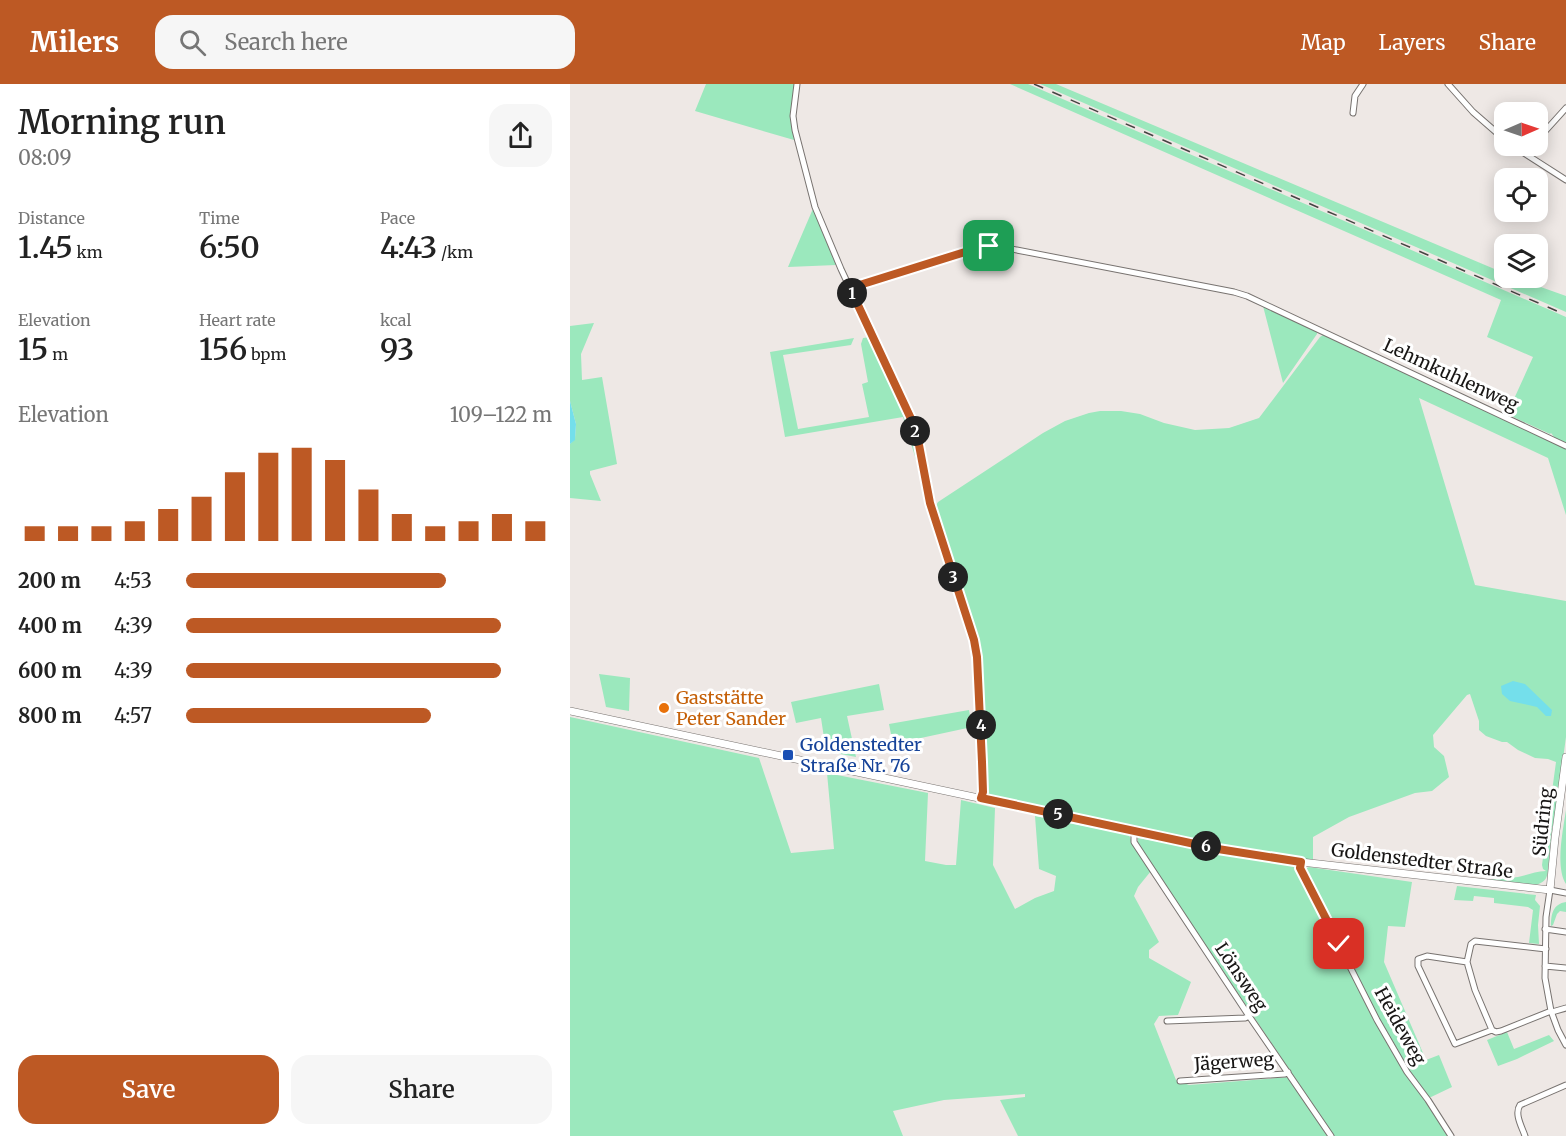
<!DOCTYPE html>
<html lang="en">
<head>
<meta charset="utf-8">
<style>
  body { margin:0; font-family:Merriweather,serif; background:#f6f6f6; color:#222; height:100vh; display:flex; flex-direction:column; font-size:22px; white-space:nowrap }
  * { box-sizing:border-box; margin:0 }
  p { font-size:20px; color:#767676 }
  .icon { flex:none; width:33px; height:33px; fill:none; stroke:currentColor; stroke-width:2; stroke-linecap:round; stroke-linejoin:round }
  .map { position:relative; flex:1; overflow:hidden }
  .side { display:flex; flex-direction:column; background:#fff; width:570px }
  .side>* { flex:none }
  .needle { width:39px; rotate:88deg }
  .tools { position:absolute; left:924px; top:18px; display:grid; gap:12px }
  .tools a { display:grid; place-items:center; width:54px; height:54px; border-radius:12px; background:#fff; box-shadow:0 3px 15px #0003; font-size:30px }
  .pin { position:absolute; display:grid; place-items:center; width:51px; height:51px; color:#fff; margin:-26px; border-radius:12px; box-shadow:0 3px 9px #0006 }
  .km { position:absolute; width:30px; height:30px; margin:-15px; border-radius:50%; background:#222; color:#fff; font-size:16px; line-height:30px; text-align:center }
  .round { display:grid; place-items:center; flex:none; width:63px; height:63px; border-radius:18px; background:#f6f6f6 }
  .summary { display:flex; align-items:center; justify-content:space-between; height:102px; padding:0 18px }
  h1 { font-size:33px; font-weight:600; line-height:45px }
  .stats { display:grid; grid-template-columns:repeat(3,1fr); gap:9px; height:102px; padding:6px 18px }
  .stats div { display:grid; align-content:center }
  .stats b { font-size:30px; font-weight:600 }
  .stats small { font-size:16px; font-weight:400 }
  .stats p { font-size:16px }
  .chart { height:168px; padding:12px 18px }
  .chart p { display:flex; justify-content:space-between }
  .chart svg { width:100%; height:108px; margin-top:6px; stroke:#bd5924; stroke-width:6 }
  .primary-button { display:flex; gap:12px; margin-top:auto; padding:12px 18px }
  .primary-button a { flex:1; height:69px; border-radius:18px; background:#bd5924; color:#fff; font-size:24px; font-weight:600; line-height:69px; text-align:center }
  .primary-button a+a { background:#f6f6f6; color:#222 }
  ul { padding:0 18px; list-style:none; font-size:20px }
  li { display:grid; grid-template-columns:96px 72px 1fr; align-items:center; height:45px }
  li i { height:15px; border-radius:8px; background:#bd5924 }
  header { display:flex; align-items:center; gap:36px; box-sizing:border-box; height:84px; padding:0 30px; background:#bd5924; color:#fff }
  header strong { font-size:28px }
  nav { display:flex; gap:33px; margin-inline-start:auto; font-size:21px }
  .search { width:420px; height:54px; background:#f6f6f6; display:flex; align-items:center; gap:15px; box-sizing:border-box; padding:0 21px; border-radius:18px; color:#767676; font-size:22px }
  main { display:flex; flex:1; min-height:0 }
  .map>svg:first-child { display:block }
</style>
</head>
<body>
<header>
<strong>Milers</strong>
<div class="search"><svg class="icon" aria-label="search" viewBox="0 0 24 24"><circle cx="10" cy="10" r="6"/><path d="M15 15l6 6"/></svg>Search here</div>
<nav><a>Map</a><a>Layers</a><a>Share</a></nav>
</header>
<main>
<section class="side">
<div class="summary"><div><h1>Morning run</h1><p>08:09</p></div><a class="round"><svg class="icon" aria-label="share" viewBox="0 0 24 24"><path d="M12 15V3M7 8l5-5 5 5M5 13v7h14v-7"/></svg></a></div>
<div class="stats">
<div><p>Distance</p><b>1.45<small> km</small></b></div>
<div><p>Time</p><b>6:50</b></div>
<div><p>Pace</p><b>4:43<small> /km</small></b></div>
</div>
<div class="stats">
<div><p>Elevation</p><b>15<small> m</small></b></div>
<div><p>Heart rate</p><b>156<small> bpm</small></b></div>
<div><p>kcal</p><b>93</b></div>
</div>
<div class="chart"><p><span>Elevation</span>109–122 m</p>
<svg viewBox="0 0 160 44" preserveAspectRatio="none"><path d="M5 44V38M15 44V38M25 44V38M35 44V36M45 44V31M55 44V26M65 44V16M75 44V8M85 44V6M95 44V11M105 44V23M115 44V33M125 44V38M135 44V36M145 44V33M155 44V36"/></svg>
</div>
<ul>
<li><b>200 m</b>4:53<i style="width:71%"></i></li>
<li><b>400 m</b>4:39<i style="width:86%"></i></li>
<li><b>600 m</b>4:39<i style="width:86%"></i></li>
<li><b>800 m</b>4:57<i style="width:67%"></i></li>
</ul>
<div class="primary-button"><a>Save</a><a>Share</a></div>
</section>
<div class="map">
<svg width="996" height="1052" viewBox="0 0 996 1052">
  <rect width="100%" height="100%" fill="#eee8e5"/>
  <path fill="#9be8bd" d="M136,0h89l-4,28 3,28 -99,-29z
    M440,0h18l538,233v126l-11,-5 -4,-5 -1,1 -41,-19 -1,-3 25,-55 -46,-20 14,-37z
    M470,0h16l448,189v5h12l50,18v16z
    M243,125l23,56 -48,2 24,-56z
    M693,222l54,26v2l-34,49z
    M24,239l-13,31 1,26 20,-3 15,87 -27,7v3l11,27 -31,-3v-54l5,-5 1,-15 -6,-23v-75z
    M753,251h3l240,114v66l-18,-57 -129,-60 56,187 91,16v136l-12,88 -2,2 -4,44c-1,8 -4,12 -13,14l-61,-5c15,0 29,-1 44,-3 10,-2 18,-6 28,-6l-3,-2 -1,-4 14,-103 -8,-3 -13,-1 -17,-8 -11,-8h-5l-16,-6 -7,-6v-9l-9,-27 -3,1 -34,40 1,12 10,9 5,21 -17,14 -17,2 -66,24 -36,20v23l-93,-12 -234,-52 -7,-149 -44,-140 3,-5 105,-69 22,-12 24,-8 11,-2h21l19,3 24,9 31,7 34,-2 30,-10 61,-81z
    M300,253l43,95 15,60v7l-25,-82 -118,20 -15,-85 84,-14 -3,7 -68,10 15,74 71,-12 -7,-33 6,-2 -7,-38 2,-6z
    M29,590l31,4 -1,33 -23,-4z
    M309,600l5,26 -37,6 9,41 -30,-6 -5,-33 -25,5 -5,-21z
    M399,626l3,17 -79,17 -4,-20z
    M0,633l189,41 32,95 43,-4 -7,-76 101,20 -3,68 21,4h10l5,-65 34,8 -2,57 22,44 20,-11 19,-7 2,-15 -17,-7 -4,-53 94,19 4,10 18,26 -13,16 -4,9 25,46 -10,8v8l42,24 -13,33 -19,1 -5,8 22,56 13,5 101,-8 39,59h-311l-18,-36 25,-3v-3l-81,6 -51,11 10,25h-333z
    M996,726v74c-11,-17 -3,-54 0,-74z
    M568,754l160,28 79,155 71,115h-114l-196,-291z
    M739,783l103,15 -7,45 -17,-1 -4,36 42,98 13,-5 13,32 -23,11 -20,-27 -35,-62 -71,-138 2,-2z
    M887,802l79,9 -1,5 5,6 -2,19 1,19 -10,-1 4,-33 -5,-3 -34,-4v-5l-20,-2 -1,5 -19,-1z
    M996,818v10l-6,-1 -3,3 -4,11 -2,1c0,-12 2,-22 15,-24z
    M937,948l7,17 35,-14 5,6 -37,18 -19,7 -11,-26z"/>
  <path fill="#74dfeb" d="M0,317l6,23 -1,16 -5,4z
    M943,597l12,3 27,26 -1,6h-5l-9,-9 -27,-6 -8,-7 -1,-8z"/>
  <g fill="none" stroke-linecap="round" stroke-linejoin="round">
    <defs>
      <path id="minor" d="M227,0l-4,32 2,14 20,77 26,62 72,154 6,22 11,58 43,137 4,17 5,105 1,30 -2,6
        M878,0l25,28 31,27
        M783,29l2,-17 8,-12
        M968,55l28,-31
        M943,62l53,34
        M954,69l8,-7
        M280,204l131,-41 15,-1 238,46 13,4 319,150
        M564,747v11l115,174 82,120
        M731,778l-1,6 77,152 30,52 21,28 23,36
        M996,809l-16,-3 -4,27 -1,61 6,33 7,19 8,15
        M975,845l21,3
        M976,865l-71,-8 -4,3 -4,18 -40,-6 -9,3v7l37,78 37,-14 4,2 5,-1 50,-20
        M897,878l8,28 17,40
        M975,882l21,2
        M982,928l14,-4
        M597,937l78,-3 4,-2
        M610,997l105,-7 3,-2
        M955,1052c-3,-9 -11,-22 -5,-31l46,-20"/>
      <path id="major" d="M0,627l648,138 83,13 249,28 5,-52 11,-81"/>
    </defs>
    <use href="#minor" stroke="#787370" stroke-width="7"/>
    <use href="#major" stroke="#787370" stroke-width="8"/>
    <use href="#minor" stroke="#fff" stroke-width="5"/>
    <use href="#major" stroke="#fff" stroke-width="7"/>
    <path stroke="#464342" stroke-width="1.5" stroke-dasharray="10 10" stroke-linecap="butt" d="M464,0l532,231"/>
  </g>
  <g fill="none" stroke-linecap="round" stroke-linejoin="round">
    <defs>
      <path id="route" d="M419,162l-8,1 -131,41 63,135 6,22 11,58 44,137 3,17 5,105 1,30 -2,6 237,51 83,13 -1,6 39,76"/>
    </defs>
    <use href="#route" stroke="#fff" stroke-width="12"/>
    <use href="#route" stroke="#bd5924" stroke-width="8"/>
  </g>
  <circle fill="#e8710a" stroke="#fff" stroke-width="2" cx="94" cy="624" r="6"/>
  <rect fill="#1a4fb4" stroke="#fff" stroke-width="2" x="212" y="665" width="12" height="12" rx="3"/>
  <g text-anchor="middle" stroke-width="6" stroke-linejoin="round" paint-order="stroke">
    <g font-size="18" fill="#181615" stroke="#fff">
      <text transform="translate(881 291) rotate(25)" y="6">Lehmkuhlenweg</text>
      <text transform="translate(973 738) rotate(-84)" y="6">Südring</text>
      <text transform="translate(852 777) rotate(7)" y="6">Goldenstedter Straße</text>
      <text transform="translate(671 893) rotate(56)" y="6">Lönsweg</text>
      <text transform="translate(830 942) rotate(61)" y="6">Heideweg</text>
      <text transform="translate(664 978) rotate(-4)" y="6">Jägerweg</text>
    </g>
    <g font-size="18" fill="#c56008" stroke="#fff" text-anchor="start">
      <text x="106" y="620">Gaststätte<tspan x="106" dy="21">Peter Sander</tspan></text>
    </g>
    <g font-size="18" fill="#164399" stroke="#fff" text-anchor="start">
      <text x="230" y="667">Goldenstedter<tspan x="230" dy="21">Straße Nr. 76</tspan></text>
    </g>
  </g>
</svg>
<div class="tools">
<a><svg class="needle" viewBox="-14 -14 28 28"><path d="M0-13l5 13h-10z" fill="#e53935"/><path d="M0 13l5-13h-10z" fill="#767676"/></svg></a>
<a><svg class="icon" aria-label="locate" viewBox="0 0 24 24"><circle cx="12" cy="12" r="6"/><path d="M12 2v4M12 18v4M2 12h4M18 12h4"/></svg></a>
<a><svg class="icon" aria-label="layers" viewBox="0 0 24 24"><path d="M12 4l9 5-9 5-9-5zM3 14l9 5 9-5"/></svg></a>
</div>
<div class="pin" style="left:419px;top:162px;background:#1e9e55"><svg class="icon" aria-label="arrive" viewBox="0 0 24 24"><path d="M6 21V4h12l-3 4 3 4H6"/></svg></div>
<div class="pin" style="left:769px;top:860px;background:#d93025"><svg class="icon" aria-label="check" viewBox="0 0 24 24"><path d="M5 12l5 5 9-10"/></svg></div>
<b class="km" style="left:282px;top:209px">1</b>
<b class="km" style="left:345px;top:347px">2</b>
<b class="km" style="left:383px;top:493px">3</b>
<b class="km" style="left:411px;top:641px">4</b>
<b class="km" style="left:488px;top:730px">5</b>
<b class="km" style="left:636px;top:762px">6</b>
</div>
</main>
</body>
</html>
